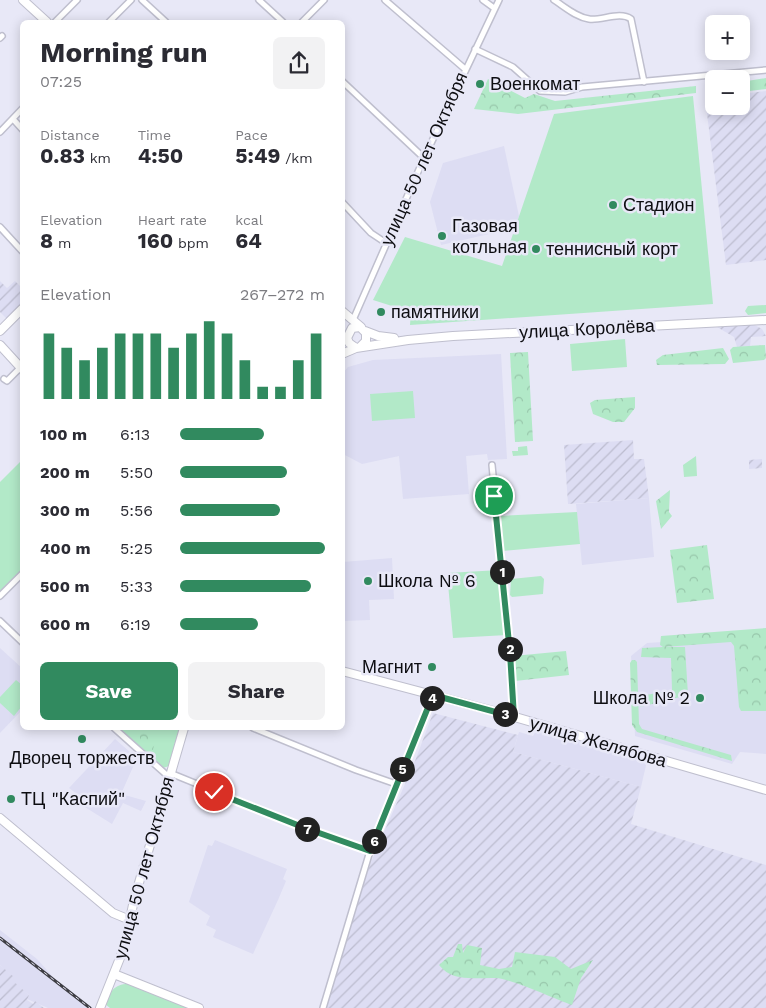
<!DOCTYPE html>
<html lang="en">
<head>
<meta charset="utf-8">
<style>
  body { margin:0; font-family:"Work Sans",sans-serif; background:#f2f2f3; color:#2b2b33; height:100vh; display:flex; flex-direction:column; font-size:19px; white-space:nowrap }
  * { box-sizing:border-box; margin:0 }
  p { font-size:16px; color:#7c7c81 }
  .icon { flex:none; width:28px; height:28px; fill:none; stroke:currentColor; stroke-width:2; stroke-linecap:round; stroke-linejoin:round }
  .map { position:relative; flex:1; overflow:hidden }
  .side { position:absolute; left:20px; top:20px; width:325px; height:710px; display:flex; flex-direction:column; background:#fff; border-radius:8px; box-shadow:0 2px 12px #0003 }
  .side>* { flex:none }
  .fabs { position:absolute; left:705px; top:15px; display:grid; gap:10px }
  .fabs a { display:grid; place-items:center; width:45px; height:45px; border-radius:8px; background:#fff; box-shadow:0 2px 12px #0003; font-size:25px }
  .pin { position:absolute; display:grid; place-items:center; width:42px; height:42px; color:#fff; margin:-21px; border:2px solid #fff; border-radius:50%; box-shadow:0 1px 5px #0007 }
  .km { position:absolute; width:25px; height:25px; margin:-12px; border-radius:50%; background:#222; color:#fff; font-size:14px; line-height:25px; text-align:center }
  .round { display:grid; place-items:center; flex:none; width:52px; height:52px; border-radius:8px; background:#f2f2f3 }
  .headline { display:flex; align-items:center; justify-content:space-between; height:85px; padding:0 20px }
  h1 { font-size:28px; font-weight:700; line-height:38px }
  .figures { display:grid; grid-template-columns:repeat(3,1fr); gap:8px; height:85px; padding:5px 20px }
  .figures div { display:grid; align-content:center }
  .figures b { font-size:21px; font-weight:700 }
  .figures small { font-size:14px; font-weight:400 }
  .figures p { font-size:14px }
  .chart { height:140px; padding:10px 20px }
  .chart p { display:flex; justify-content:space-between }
  .chart svg { width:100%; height:90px; margin-top:5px; stroke:#318a5f; stroke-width:6 }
  .cta { display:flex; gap:10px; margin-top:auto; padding:10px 20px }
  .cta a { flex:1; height:58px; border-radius:8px; background:#318a5f; color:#fff; font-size:20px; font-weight:700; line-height:58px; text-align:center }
  .cta a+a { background:#f2f2f3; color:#2b2b33 }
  ul { padding:0 20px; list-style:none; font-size:16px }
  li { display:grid; grid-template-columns:80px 60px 1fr; align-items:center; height:38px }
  li i { height:12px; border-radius:6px; background:#318a5f }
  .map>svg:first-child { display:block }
</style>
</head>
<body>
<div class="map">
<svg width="766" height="1008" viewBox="0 0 766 1008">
  <defs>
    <pattern id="industrial-furrows" width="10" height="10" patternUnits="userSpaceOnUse" patternTransform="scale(1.25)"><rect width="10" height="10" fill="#ddddf3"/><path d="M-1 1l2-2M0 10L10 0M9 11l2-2" fill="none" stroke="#bcbccf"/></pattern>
    <pattern id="forest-crowns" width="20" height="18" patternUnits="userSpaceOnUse" patternTransform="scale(1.25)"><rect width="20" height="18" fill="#b2e9c8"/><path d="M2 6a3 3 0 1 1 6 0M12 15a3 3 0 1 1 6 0" fill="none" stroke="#98c7ab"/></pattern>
  </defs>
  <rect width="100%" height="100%" fill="#e8e8f7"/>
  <path fill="#ddddf3" d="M504,146l15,70 -4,12 -74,17 -11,-43 13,-39z
    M501,354l6,105 -19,1 -1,-6 -21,2 3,38 -66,5 -4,-43 -37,8 -19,-10v-81l5,-6 25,-7z
    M649,498l5,59 -72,8 -6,-61z
    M392,558l2,41 -25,1 1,20 -27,1v-59z
    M766,635v119l-26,-2 -8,12 -97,-28 -4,-80 16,-13z
    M0,648l22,20v42l-22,23z
    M537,729l110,32 -6,26 -128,-35 6,-20 14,4z
    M115,739l22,19 -16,36 25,7 -5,10 -18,-8 -11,21 -32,-20 1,-7 -12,-9z
    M215,840l72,29 -4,10 3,2 -8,19 -25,54 -40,-17 3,-7 -10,-5 4,-9 -21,-14 19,-57 4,1z
    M0,930l37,29 18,20 38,29h-45l-21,-9 2,-4 -18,-15 2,-3 -13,-12z"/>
  <path fill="url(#industrial-furrows)" d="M766,91v169l-40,5 -21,-167 9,-1v9h27v-12z
    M0,281l7,7 8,-7 7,7v17l-14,15 -8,-8z
    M751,323l11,6 4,7 -15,1 -1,9 -13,1 -3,-10 -17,-10v-2z
    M633,440l1,19h10l5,39 -81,6 -4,-59z
    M762,459v9l-13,1v-9z
    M433,713l85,22 -5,17 128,35 -10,37 135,41v143h-440l24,-85 21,-61 44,-101z
    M0,965l14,12 -2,3 17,15 -2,5 6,4 2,-3 9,7h-44z"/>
  <path fill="#b2e9c8" d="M693,96l20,208 -303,21 1,-13 -38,-12 32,-63 97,29 52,-152z
    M766,305v8l-18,2 -3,-4 3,-5z
    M625,339l2,28 -55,4 -2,-27z
    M413,391l2,27 -43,3 -2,-27z
    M527,446l1,9 -15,1 -1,-5h6v-4z
    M696,456l1,20 -13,1 -1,-12z
    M22,460v112l-22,22v-112z
    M577,512l3,32 -77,7 -3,-35z
    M500,570l7,65 -54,3 -6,-65z
    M541,576l3,3 -1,15 -31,3 -2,-2 1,-16z
    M16,680l6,5v21l-8,10 -14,-13v-6z
    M118,728h62l-11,38 -6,2z
    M128,984l3,1 60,23h-81l-5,-4c5,-12 9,-20 23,-20z"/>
  <path fill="url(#forest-crowns)" d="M766,78v11l-25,3v-10z
    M488,79l37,19 9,-4 21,7 141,-15v7l-178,21 -44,-5z
    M765,345l1,13 -2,2 -31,3 -3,-13 3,-3z
    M723,348l6,11 -4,5 -68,1 -1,-5 7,-5z
    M528,352l5,89 -18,1 -5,-89z
    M635,397v11l-11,14h-11l-20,-8 -3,-11 5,-3z
    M670,490l-1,22 3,4 -11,13 -5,-28z
    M707,545l7,54 -37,4 -7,-53z
    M766,628v83h-25l-2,-4 -5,-61 -3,-4 -67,5h21l3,48 -48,12 1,-11 31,-6 -1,-32 -30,-1 1,-9 21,-1 -3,-2 1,-9z
    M566,651l3,24 -54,6 -2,-25z
    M632,660h3l2,2 2,62 3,5 89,26 1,6 -95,-29 -5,-7 -2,-62z
    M140,731l16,7 -3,12 -6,-1 -7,-9z
    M458,944h4l1,9 4,-8 15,3 -2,17 19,4 13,-2 3,-15 40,5 16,12 22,-9 -12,18 -9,27c-17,-6 -60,-26 -76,-27 -20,-1 -43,5 -57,-13l9,-8h5z"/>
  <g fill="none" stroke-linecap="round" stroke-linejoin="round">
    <defs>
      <path id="street" d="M142,0l24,22
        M259,0l24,22
        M385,0l80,69
        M483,0l11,8
        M554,0c11,7 22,17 35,19 12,2 31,-8 42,0l13,63
        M55,22l22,-22
        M109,22l22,-22
        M302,22l22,-22
        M0,38l2,-2
        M475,49l38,18 27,24 25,1 17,-5 184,-17
        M342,81l82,77
        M13,119l9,10
        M0,132l22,-23
        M342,202l29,31 15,10
        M0,227l22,24
        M353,320l71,-162 75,-158
        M4,379l3,2 14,-14
        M492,465l18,188 4,64
        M0,596l22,-22
        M0,621l22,21
        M114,728l55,49
        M253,728l103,42 40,14
        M170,773l135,55 65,23
        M323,1008l47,-157 63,-156"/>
      <path id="secondary" d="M23,0l24,22
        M342,311l19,16
        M0,331l22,-22
        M365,331l13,5 16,2
        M0,345l22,24
        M361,346l5,-5v-8l-6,-6 -8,1 -5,10 2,5 7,5 52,-8 45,-4 313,-16
        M342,354l14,-6
        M342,671l159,42 265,77
        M0,818l113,95 17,7
        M114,974l85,34
        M100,1008l24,-60 10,-48 50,-172"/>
    </defs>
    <use href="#street" stroke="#bfbfce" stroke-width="8"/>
    <use href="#secondary" stroke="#bfbfce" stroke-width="10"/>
    <use href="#street" stroke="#fff" stroke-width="5"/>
    <use href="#secondary" stroke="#fff" stroke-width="8"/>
    <defs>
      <path id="rail" d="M0,938l90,70"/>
    </defs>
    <use href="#rail" stroke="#3e3e44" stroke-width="3"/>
    <use href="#rail" stroke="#e8e8f7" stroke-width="1" stroke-dasharray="4" stroke-linecap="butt"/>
  </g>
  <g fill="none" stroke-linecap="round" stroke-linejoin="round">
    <defs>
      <path id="route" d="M214,792l91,36 65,23 63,-156 81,22 -4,-64 -16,-157"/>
    </defs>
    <use href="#route" stroke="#fff" stroke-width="10"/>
    <use href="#route" stroke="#318a5f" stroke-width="6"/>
  </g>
  <g fill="#318a5f" stroke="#e8e8f7" stroke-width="2">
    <circle cx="480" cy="84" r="5"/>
    <circle cx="613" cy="205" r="5"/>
    <circle cx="442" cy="236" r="5"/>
    <circle cx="536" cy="249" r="5"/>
    <circle cx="381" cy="312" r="5"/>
    <circle cx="368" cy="581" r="5"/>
    <circle cx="432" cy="667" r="5"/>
    <circle cx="700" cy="698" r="5"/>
    <circle cx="82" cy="739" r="5"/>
    <circle cx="11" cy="799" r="5"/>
  </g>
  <g text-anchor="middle" stroke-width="5" stroke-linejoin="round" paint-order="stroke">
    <g font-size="18" fill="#0d0d11" stroke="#e8e8f7" text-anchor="start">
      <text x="490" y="90">Военкомат</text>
      <text x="623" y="211">Стадион</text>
      <text x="452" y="232">Газовая<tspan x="452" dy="21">котльная</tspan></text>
      <text x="546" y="255">теннисный корт</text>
      <text x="391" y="318">памятники</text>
      <text x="378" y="587">Школа № 6</text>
      <text x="422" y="673" text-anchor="end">Магнит</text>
      <text x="690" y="704" text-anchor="end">Школа № 2</text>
      <text x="82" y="764" text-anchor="middle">Дворец торжеств</text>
      <text x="21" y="805">ТЦ "Каспий"</text>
    </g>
    <g font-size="18" fill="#0d0d11" stroke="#e8e8f7">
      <text transform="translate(424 159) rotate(-66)" y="6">улица 50 лет Октября</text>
      <text transform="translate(587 329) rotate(-3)" y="6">улица Королёва</text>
      <text transform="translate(598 742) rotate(16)" y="6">улица Желябова</text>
      <text transform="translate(144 868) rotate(-75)" y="6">улица 50 лет Октября</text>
    </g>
  </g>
</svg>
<div class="fabs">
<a>+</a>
<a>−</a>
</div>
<div class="pin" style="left:494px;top:496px;background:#1e9e55"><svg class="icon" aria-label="arrive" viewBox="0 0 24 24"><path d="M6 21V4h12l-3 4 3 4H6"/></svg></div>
<div class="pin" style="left:214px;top:792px;background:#d93025"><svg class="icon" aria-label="check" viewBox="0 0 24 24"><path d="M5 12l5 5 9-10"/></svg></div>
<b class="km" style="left:502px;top:572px">1</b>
<b class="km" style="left:510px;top:649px">2</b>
<b class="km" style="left:505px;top:714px">3</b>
<b class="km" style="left:432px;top:698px">4</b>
<b class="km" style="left:402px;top:769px">5</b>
<b class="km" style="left:374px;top:841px">6</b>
<b class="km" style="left:307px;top:829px">7</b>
<section class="side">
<div class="headline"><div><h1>Morning run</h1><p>07:25</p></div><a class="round"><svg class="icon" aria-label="share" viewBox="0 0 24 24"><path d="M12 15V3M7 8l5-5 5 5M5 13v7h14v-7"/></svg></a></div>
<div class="figures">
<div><p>Distance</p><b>0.83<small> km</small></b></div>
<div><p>Time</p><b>4:50</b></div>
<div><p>Pace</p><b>5:49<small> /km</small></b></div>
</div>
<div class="figures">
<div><p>Elevation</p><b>8<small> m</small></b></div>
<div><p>Heart rate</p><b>160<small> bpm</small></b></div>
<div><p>kcal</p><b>64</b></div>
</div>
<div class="chart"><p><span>Elevation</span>267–272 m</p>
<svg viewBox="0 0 160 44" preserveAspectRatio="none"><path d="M5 44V12M15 44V19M25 44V25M35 44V19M45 44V12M55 44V12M65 44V12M75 44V19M85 44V12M95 44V6M105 44V12M115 44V25M125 44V38M135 44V38M145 44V25M155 44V12"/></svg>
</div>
<ul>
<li><b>100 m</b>6:13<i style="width:58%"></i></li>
<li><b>200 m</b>5:50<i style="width:74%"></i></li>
<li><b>300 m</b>5:56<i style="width:69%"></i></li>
<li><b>400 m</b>5:25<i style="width:100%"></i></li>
<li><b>500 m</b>5:33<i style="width:90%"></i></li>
<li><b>600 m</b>6:19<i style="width:54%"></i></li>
</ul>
<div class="cta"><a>Save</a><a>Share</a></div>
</section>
</div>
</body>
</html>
